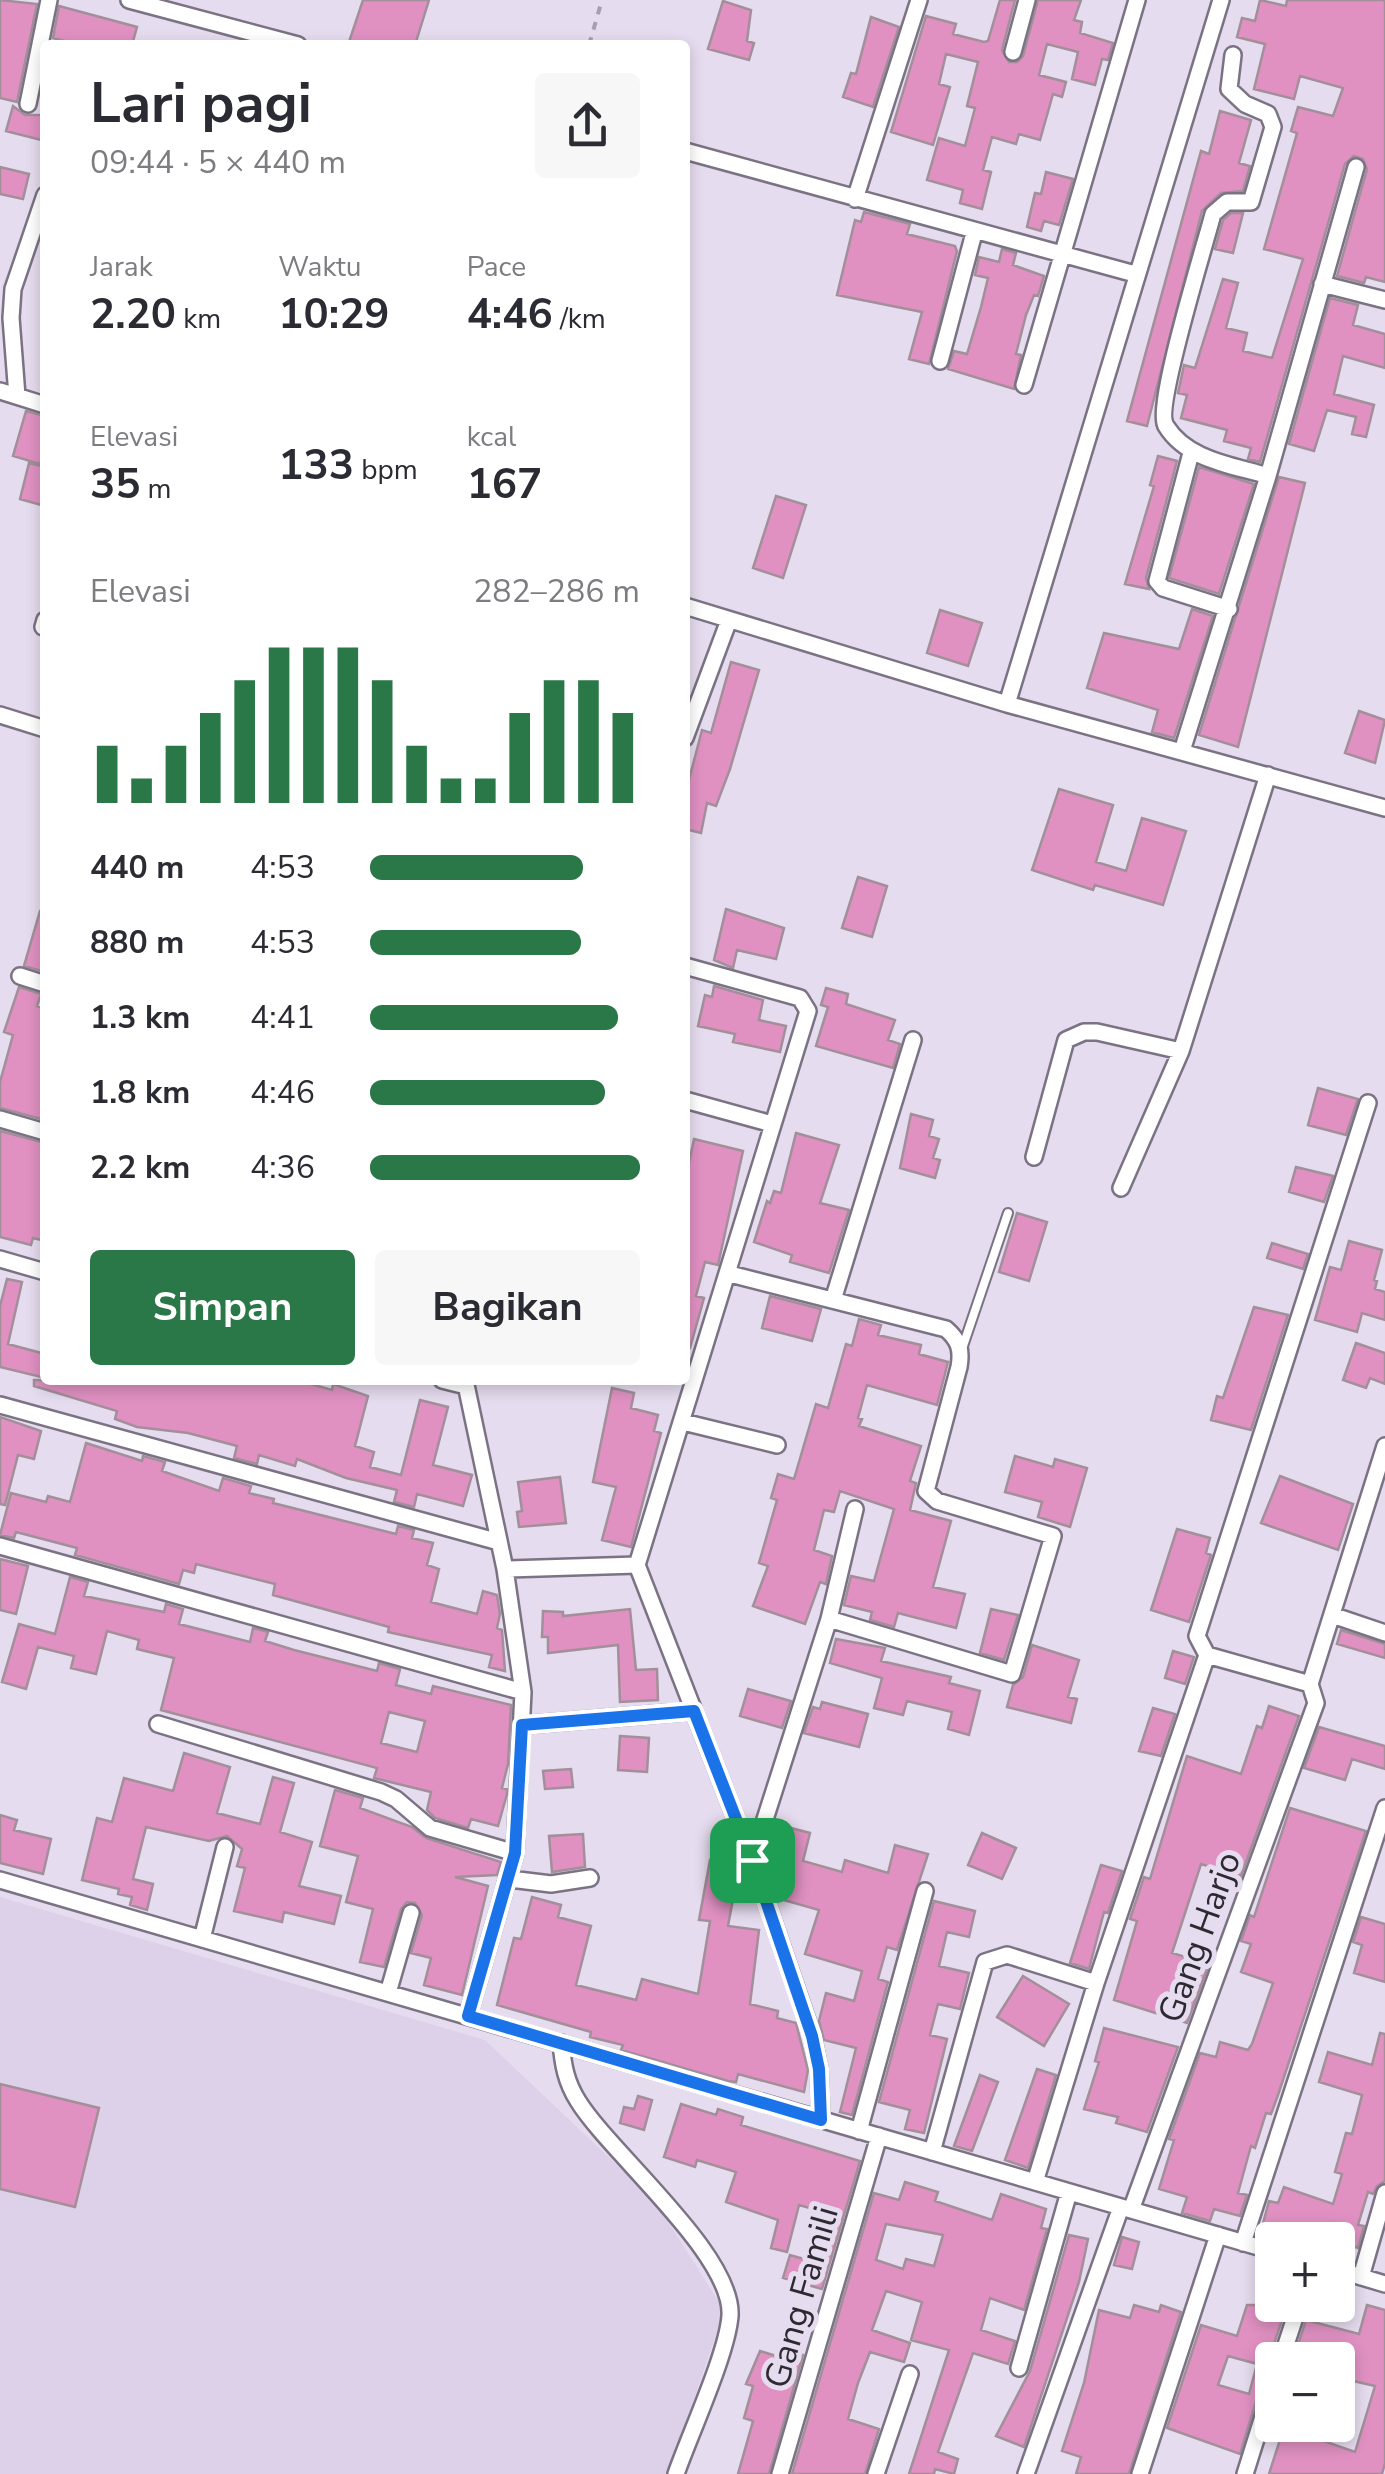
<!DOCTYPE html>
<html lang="id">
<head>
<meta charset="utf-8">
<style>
  body { margin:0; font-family:"Nunito Sans",sans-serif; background:#f7f7f7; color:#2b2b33; height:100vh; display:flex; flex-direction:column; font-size:38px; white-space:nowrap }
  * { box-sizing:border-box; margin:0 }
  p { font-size:32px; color:#7c7c81 }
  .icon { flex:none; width:55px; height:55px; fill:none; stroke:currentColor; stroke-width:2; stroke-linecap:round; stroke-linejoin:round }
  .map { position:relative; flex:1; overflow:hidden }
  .panel { position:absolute; left:40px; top:40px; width:650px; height:1345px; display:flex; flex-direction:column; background:#fff; border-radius:10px; box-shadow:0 5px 15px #0003 }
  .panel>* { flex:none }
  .tools { position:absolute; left:1255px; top:2222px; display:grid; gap:20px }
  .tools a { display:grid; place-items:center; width:100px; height:100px; border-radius:10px; background:#fff; box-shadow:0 5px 15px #0003; font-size:50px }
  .pin { position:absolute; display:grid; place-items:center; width:85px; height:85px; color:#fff; margin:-42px; border-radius:20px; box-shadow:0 5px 15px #0006 }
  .round { display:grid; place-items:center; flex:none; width:105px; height:105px; border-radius:10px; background:#f7f7f7 }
  .overview { display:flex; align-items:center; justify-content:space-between; height:170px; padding:0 50px }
  h1 { font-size:55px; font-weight:700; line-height:75px }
  .figures { display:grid; grid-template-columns:repeat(3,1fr); gap:15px; height:170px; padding:10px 50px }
  .figures div { display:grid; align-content:center }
  .figures b { font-size:42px; font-weight:700 }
  .figures small { font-size:28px; font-weight:400 }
  .figures p { font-size:28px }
  .chart { height:280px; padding:20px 50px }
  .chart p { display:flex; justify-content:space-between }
  .chart svg { width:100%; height:180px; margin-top:10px; stroke:#2a7847; stroke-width:6 }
  .action { display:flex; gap:20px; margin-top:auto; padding:20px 50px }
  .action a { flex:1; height:115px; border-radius:10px; background:#2a7847; color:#fff; font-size:40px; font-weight:700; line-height:115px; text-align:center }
  .action a+a { background:#f7f7f7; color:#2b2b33 }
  ul { padding:0 50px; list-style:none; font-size:32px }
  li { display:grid; grid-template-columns:160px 120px 1fr; align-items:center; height:75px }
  li i { height:25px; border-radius:12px; background:#2a7847 }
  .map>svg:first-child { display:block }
</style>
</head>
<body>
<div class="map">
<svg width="1385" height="2474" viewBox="0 0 1385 2474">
  <rect width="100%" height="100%" fill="#e6dcef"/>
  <path fill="#ddd0e9" d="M0,1897l485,143 170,161 69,109 -55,164h-669z"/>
  <path fill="#e091c2" stroke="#a28f9a" stroke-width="2.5" fill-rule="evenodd" d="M0,0l37,4 -20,98 -17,-4z
    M363,0h66l-14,45h-67z
    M1000,0h15l-13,50 7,12h8l6,-6 15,-56h43l-7,20 8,2 -2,11 33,10 -5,17 -6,-1 -7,26 -23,-6 6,-27 -31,-8 -8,31 27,7 -4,15 -9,-3 -13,46 -21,-6 -3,10 -24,-7 -9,33 8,2 -9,37 -22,-6 3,-13 -36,-10 12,-42 26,8 10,-38 -8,-2 11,-44 -32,-8 -7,30 11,3 -17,58 -42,-13 35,-116 30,8 -3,10 31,8 4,-1z
    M1260,0l26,6 1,-6h98v282l-19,-5 -2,6 -27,-7 30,-107 -4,-10 -9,-3 -9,8 -85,298 -12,-3 3,-11 -27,-7 3,-11 -46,-12 6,-23 -9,-2 6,-28 11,3 28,-89 15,4 -12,45 21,5 -4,18 29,7 31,-99 -39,-10 33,-116 -6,-2 7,-24 35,9 10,-28 -43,-12 -6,23 -40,-10 11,-45 -28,-7 5,-19 13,3z
    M723,1l28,9 -4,31 7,2 -5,17 -41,-11z
    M59,6l78,21 -5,18h-54l-25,-7z
    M871,17l28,10 -26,80 -30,-10 8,-24 5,1z
    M13,106l12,9h20v26l-39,-10z
    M1220,111l31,9 -12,43 11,3 -7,25 -22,2 -19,18 -55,215 -20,-5 74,-270 8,3z
    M0,167l29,7 -6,25 -23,-5z
    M1046,172l27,7 -14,46 -15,-4 -3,10 -14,-4 8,-34 6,1z
    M864,212l46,12 -3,10 48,12 2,5 -28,113 -20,-5 13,-47 -85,-17 18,-75 6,2z
    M1231,213h12l-10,40 -18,-4 8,-29z
    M1002,249l14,4 -3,12 31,11 -6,20 -4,-1 -8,20 -10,39 5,1 -7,34 -66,-20 6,-18 13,3 14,-47 7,-29 -13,-3 4,-18 20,5z
    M1330,298l28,7 -5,20 32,9v34l-42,-12 -9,38 40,11 -8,32 -14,-3 4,-17 -29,-7 -13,41 -25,-7z
    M26,411l19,5v32l-5,16 -27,-8z
    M1158,456l19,5 -31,117 3,11 -24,-5 29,-98 -4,-1z
    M29,463l16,4v39l-25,-7z
    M1199,467l55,17 -35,110 -50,-16z
    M1279,477l26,6 -67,264 -39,-12z
    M776,496l30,9 -23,73 -30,-10z
    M1192,609l21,7 -39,122 -22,-6 6,-22 -71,-22 17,-55 75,16z
    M940,610l42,13 -14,43 -41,-13z
    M731,662l28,8 -29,99 -14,37 -9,-3 -6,30 -16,-4v-34l17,-65 9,3z
    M1359,711l26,9 -10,43 -30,-10z
    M1059,789l54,16 -17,57 30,9 16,-53 44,13 -23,74 -68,-20 -2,5 -61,-20z
    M858,877l29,9 -15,51 -30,-9z
    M726,909l58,19 -8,31 -39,-9 -4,18 -19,-8z
    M40,911h5v61l-21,-6z
    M714,986l49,14 -4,20 27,6 -6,26 -47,-10 2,-8 -37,-8 7,-31 7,2z
    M19,987l22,7 -4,12 8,3v111l-45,-12v-26l13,-47 -9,-3z
    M826,988l22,6 -2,10 49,16 -7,20 12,4 -7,24 -77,-22 12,-39 -7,-2z
    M1318,1088l40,11 -12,36 -38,-10z
    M911,1114l22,6 -4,16 10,3 -6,19 7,2 -5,18 -35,-10z
    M0,1131l45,12v98l-12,-3 -2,7 -31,-8z
    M796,1133l43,12 -19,58 29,7 -20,63 -39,-11 2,-7 -38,-13 13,-41 3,2 4,-12 7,2z
    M694,1139l49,12 -25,114 -13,-3 -9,34 8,2 -14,50h-5v-166z
    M1296,1167l37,9 -9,26 -35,-10z
    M1017,1213l30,9 -18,59 -30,-9z
    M1349,1241l33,9 -8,30 3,1 -2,8 10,3v28l-23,-7 -5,19 -42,-12 15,-53 11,3z
    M1272,1243l36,11 -5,15 -36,-11z
    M7,1279l15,3 -14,62 37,10v24l-45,-11v-61z
    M770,1296l51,13 -9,32 -50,-13z
    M1254,1307l34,8 -37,115 -40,-10 6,-24 6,2z
    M859,1319l22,6 -3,10 43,10 -2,9 29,8 -11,43 -70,-20 -9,33 4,1 -3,7 62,20 -11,35 6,2 -6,27 41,11 -18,66 32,7 -9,34 -58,-15 -4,14 -24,-7 2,-8 -28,-7 7,-29 23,5 20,-72 -54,-18 -6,21 -10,-2 -10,40 18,6 -6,28 -6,-2 -15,42 -52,-18 15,-40 -9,-3 18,-63 -6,-2 7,-24 16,5 22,-75 12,4 18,-64 6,2z
    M1356,1343l29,10v31l-15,-6 -4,10 -23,-8z
    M34,1380h263l35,10 1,-6 35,12 -13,50 19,6 -4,15 31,8 19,-75 28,7 -15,58 39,10 -9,31 -46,-12 -3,13 -20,-5 3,-12 -51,-12 -49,-19 -2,7 -36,-11 -2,9 -23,-6 3,-12 -49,-13 -51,-6 -22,-8 2,-8 -83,-25z
    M612,1388l22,5 -3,15 27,7 -4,16 7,2 -30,114 -29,-7 14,-53 -23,-5z
    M0,1417l41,14 -7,28 -16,-4 -13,50 -5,-1z
    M86,1443l56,18 1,-5 22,6 -3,9 57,20 4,-13 28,8 -2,7 25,6 -1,4 123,31 2,-8 16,4 -2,8 21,5 -6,22 12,4 -8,33 46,12 6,-23 14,4 3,19 -3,14 5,2 3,41 -16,-4 3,-12 -104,-23 1,-5 -116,-32 2,-11 -79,-20 -2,9 -11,-3 -4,14 -104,-29 2,-7 -61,-16 -2,6 -14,-3 11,-42 35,9 2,-6 22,6z
    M1015,1456l38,11 2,-8 32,9 -17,59 -32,-10 4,-15 -37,-10z
    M1280,1476l73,28 -15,46 -77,-27z
    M560,1477l6,46 -47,4 -2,-15 5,-1 -4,-29z
    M1177,1529l33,9 -4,15 5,2 -22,67 -38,-12z
    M0,1559l28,7 -12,48 -16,-4z
    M70,1577l18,5 -4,14 80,16 2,-8 17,5 -4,15 71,18 3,-14 15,4 -3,9 29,9 83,21 2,-8 21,6 -4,16 35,9 2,-8 78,19 -3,59 -6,24 5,1v5l-9,32 -27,-7 -3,9 -33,-10 -8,-8 4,-18 -57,-14 3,-10 -216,-58 13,-52 -37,-9 2,-9 -32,-9 -11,43 -25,-6 3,-12 -36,-9 -12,42 -24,-7 17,-58 36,10zM389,1712l36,9 -8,31 -36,-9z
    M630,1609l6,61 21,-1 1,31 -38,2 -2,-57 -70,8v-16h-6l1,-26 20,1v4z
    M991,1609l27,6 -14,45 -24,-7z
    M1341,1630l44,14v14l-48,-14z
    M836,1639l49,9 -4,13 70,16 -2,6 31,8 -11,44 -21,-6 4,-17 -45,-11 -4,14 -29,-7 8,-30 -52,-15z
    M1032,1645l47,15 -11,37 9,2 -6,24 -64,-16 6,-22 10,-8z
    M1173,1651l21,6 -9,27 -20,-6z
    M748,1689l43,12 -9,27 -42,-12z
    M822,1702l46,12 -9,33 -55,-14 9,-26 7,2z
    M1269,1706l30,10 -58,160 -40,-12 -29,89 37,11 -22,59 -73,-23 23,-79 -7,-2 14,-42 6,2 37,-123 54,18 16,-48 5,2z
    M1153,1708l22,6 -14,42 -22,-5z
    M1319,1727l66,19v23l-33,-10 -7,21 -41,-12z
    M620,1736l29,2 -2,34 -29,-2z
    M184,1753l46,14 -13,46 43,11 13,-47 21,6 -14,49 32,10 -13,44 42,10 -7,28 -50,-12 -2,10 -48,-11 11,-43 -8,-2 5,-17 -15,-13 -18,5 -63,-14 -13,52 20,5 -6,26 -17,-5 2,-8 -14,-3 1,-5 -37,-9 15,-62 15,4 12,-44 49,13z
    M571,1769l2,18 -28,2 -2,-18z
    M335,1790l28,8 -3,10 52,19 14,11 75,24 -4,13 -42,2 33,9 -26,109 -38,-10 7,-27 -20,-5 11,-38 -7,-12 -8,-1 -6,7 -17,58 -24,-5 13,-53 -27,-7 12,-46 -38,-10z
    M1290,1808l76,23 -88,264 -7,19 -5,-1 -11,35 -4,-2 -13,47 9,2 -7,21 -26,-7 -4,12 -28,-8 5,-16 -28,-8 15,-49 -5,-1 31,-86 16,4 4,-15 28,8 4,-6 21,-61 -32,-11 10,-28 -10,-3 9,-26 4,2z
    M0,1815l17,5 -3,10 37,9 -8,35 -43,-11z
    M791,1828l19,5 -7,28 39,11 3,-12 43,13 7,-28 33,9 -31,96 -10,-3 -9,32 10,3 -36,133 -12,-3 16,-64 -32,-8 -5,-19 7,-28 28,8 8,-30 -57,-17 14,-44 -42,-12z
    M982,1833l34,15 -14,31 -34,-14z
    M583,1834l2,33 -33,5 -3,-36z
    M710,1860l24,5 -5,22 6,1 -7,38 31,4 -9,74 28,7 -1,7 19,5 12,47 -4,22 -66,-18 -2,8 -8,-1 -107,-31 2,-5 -33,-8 1,-5 -94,-27 17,-67 7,1 11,-42 29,8 -3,12 33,9 -15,59 60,15 6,-21 56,15 12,-73 -11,-1z
    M1101,1865l21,6 -14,42 -4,-1 -15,57 -19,-6z
    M934,1901l41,10 -6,26 -22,-5 -8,34 30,7 -9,36 -22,-5 -8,31 17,4 -23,94 -19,-4 5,-19 -31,-8z
    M1361,1917l24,7v58l-31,-9 8,-28 -9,-3z
    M1023,1976l46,28 -25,42 -47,-29z
    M1104,2028l74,19 -31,85 -31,-9 2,-6 -34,-8 15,-47 -4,-1z
    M1380,2033l5,1v147l-8,5 -4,8 -5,-2 -10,33 6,1 -6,22 -20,-8h-28l-48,-13 7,-26 9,2 6,-16 49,17 9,-30 -7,-2 11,-39 6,1 10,-39 -43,-13 9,-30 44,13z
    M1037,2069l19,6 -28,93 -23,-8z
    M980,2075l18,7 -26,69 -18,-5z
    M0,2084l99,24 -24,99 -75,-18z
    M638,2096l14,4 -8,30 -24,-7 4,-16 10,2z
    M681,2104l35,11 2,-6 25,8 -2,8 119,36 -38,128 -39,-11 7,-23 28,8 13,-49 -32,-9 -12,47 -16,-4 7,-28 -52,-18 10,-30 -39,-12 -2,7 -31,-10z
    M905,2182l33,10 -3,9 57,19 9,-26 45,15 -5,19 6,1 -23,81 -34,-12 -9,32 34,11 -7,23 -35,-11 -35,99 20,7 -4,15 -19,-5 -1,5h-25l40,-124 -38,-10 11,-38 -36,-11 -14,39 38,13 -6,19 -34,-10 -12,31 -10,36 31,10 -14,45h-73l82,-281 25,7zM886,2224l57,11 -9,31 -28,-7 -3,10 -27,-9z
    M1069,2235l19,4 -9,43 -55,165 -28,-11 34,-65z
    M1122,2237l17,5 -7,27 -18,-4z
    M1134,2305l25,7 2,-7 20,7 -52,162h-53l5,-17 -19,-6 22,-68 15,-73 31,8z
    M1247,2305h40l-17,51 2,21 -11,8 -21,69 -73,-26 34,-103 36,11zM1228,2356l29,8 -8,30 -31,-9z
    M1367,2305l18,5v153l-3,11h-113l15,-47 71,25 20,-66 -26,-6 5,-20h-27l-31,-9 10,-31 53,14z
    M760,2351l26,8 2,-8 15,4 -34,119h-31l15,-53 -9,-3 9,-32 -7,-2z"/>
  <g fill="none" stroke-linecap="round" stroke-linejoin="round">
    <defs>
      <path id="lane" d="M962,1349l46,-136"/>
      <path id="street" d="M129,0l169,45
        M1013,52l14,-52
        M1233,55l-4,34 16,15 23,10 5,13 -22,75h-24l-14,12c-8,31 -59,194 -47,212 21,34 66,39 102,50l88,-309
        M28,104l21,-104
        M685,151l450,123
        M855,199l64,-199
        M1322,284l63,16
        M940,361l34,-128
        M1024,385l113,-385
        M0,391l45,14
        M17,396l-6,-78 2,-29 32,-94
        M1191,453l-34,128 6,7 66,21
        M685,606l322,98 378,104
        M43,627l2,-7
        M1007,704l214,-704
        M0,715l45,14
        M685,738l44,-118
        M1182,751l86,-275
        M685,966l115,32 8,13 -171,554 115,295 60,175 7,34 2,51
        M20,976l25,8
        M685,1100l87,24
        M0,1119l45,13
        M1034,1157l32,-117 18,-8h13l84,19
        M1121,1188l60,-137 87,-276
        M0,1259l45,13
        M730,1274l216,55c13,11 16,21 13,38l-33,124 11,10 116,35 -41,138 -183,-55
        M833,1300l80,-260
        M442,1380l24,6
        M465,1380l40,189 18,123 -8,161 -47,163
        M0,1405l499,137
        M683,1422l94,23
        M0,1546l523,146
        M505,1569l132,-4
        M1332,1615l53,18
        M1310,1684l-103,-29 -10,-19 171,-533
        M1310,1684l75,-238
        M158,1724l223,68 15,7 34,29 85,25
        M522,1725l172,-14
        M752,1860l77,-241 26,-110
        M510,1879l41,5 39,-6
        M0,1880l1272,371
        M202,1939l23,-92
        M388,1993l23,-80
        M561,2043c2,22 5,39 17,58 32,52 156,154 152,215 -3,38 -40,118 -54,158
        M859,2131l66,-240
        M932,2152l53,-190 22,-7 89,28
        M1035,2182l61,-199 111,-328
        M1131,2210l185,-507 -6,-19
        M1243,2243l142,-435
        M1338,2270l47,14
        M1361,2277l24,-84
        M1281,2360l18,-55
        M1019,2368l50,-176
        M780,2474l99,-338
        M876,2474l34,-100
        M1026,2474l95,-267
        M1140,2474l78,-239
        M1245,2474l27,-86"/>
    </defs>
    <use href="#lane" stroke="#7b7283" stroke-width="12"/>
    <use href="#street" stroke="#7b7283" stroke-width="20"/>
    <path stroke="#a79fae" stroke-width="4" stroke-dasharray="8 8" stroke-linecap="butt" d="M589,45l13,-45"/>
    <use href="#lane" stroke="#fff" stroke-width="8"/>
    <use href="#street" stroke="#fff" stroke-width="15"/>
  </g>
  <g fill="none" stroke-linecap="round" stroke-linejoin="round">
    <defs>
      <path id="route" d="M694,1711l58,149 60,176 7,33 2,51 -353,-104 47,-163 7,-128z"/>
    </defs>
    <use href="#route" stroke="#fff" stroke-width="20"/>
    <use href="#route" stroke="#1a73e8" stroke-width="12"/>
  </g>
  <g text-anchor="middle" stroke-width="10" stroke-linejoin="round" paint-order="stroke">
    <g font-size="35" fill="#2d2930" stroke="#e6dcef">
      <text transform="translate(1199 1937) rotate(-70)" y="12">Gang Harjo</text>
      <text transform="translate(801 2297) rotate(-74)" y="12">Gang Famili</text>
    </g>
  </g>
</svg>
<div class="tools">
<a>+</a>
<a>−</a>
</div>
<div class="pin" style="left:752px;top:1860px;background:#1e9e55"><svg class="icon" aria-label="arrive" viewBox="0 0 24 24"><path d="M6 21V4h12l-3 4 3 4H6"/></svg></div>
<section class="panel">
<div class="overview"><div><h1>Lari pagi</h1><p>09:44 · 5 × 440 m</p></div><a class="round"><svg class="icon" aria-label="share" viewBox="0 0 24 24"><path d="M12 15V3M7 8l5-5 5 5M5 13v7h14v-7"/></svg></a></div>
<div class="figures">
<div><p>Jarak</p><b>2.20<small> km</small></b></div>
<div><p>Waktu</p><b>10:29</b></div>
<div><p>Pace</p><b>4:46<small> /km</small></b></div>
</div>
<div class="figures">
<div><p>Elevasi</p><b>35<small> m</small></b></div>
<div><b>133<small> bpm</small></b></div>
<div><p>kcal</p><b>167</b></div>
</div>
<div class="chart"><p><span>Elevasi</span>282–286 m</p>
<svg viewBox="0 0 160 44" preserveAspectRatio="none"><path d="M5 44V30M15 44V38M25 44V30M35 44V22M45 44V14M55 44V6M65 44V6M75 44V6M85 44V14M95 44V30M105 44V38M115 44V38M125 44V22M135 44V14M145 44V14M155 44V22"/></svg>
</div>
<ul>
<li><b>440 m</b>4:53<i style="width:79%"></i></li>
<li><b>880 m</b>4:53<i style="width:78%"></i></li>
<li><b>1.3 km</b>4:41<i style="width:92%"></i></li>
<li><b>1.8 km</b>4:46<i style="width:87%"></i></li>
<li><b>2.2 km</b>4:36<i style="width:100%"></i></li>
</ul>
<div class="action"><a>Simpan</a><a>Bagikan</a></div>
</section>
</div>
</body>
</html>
